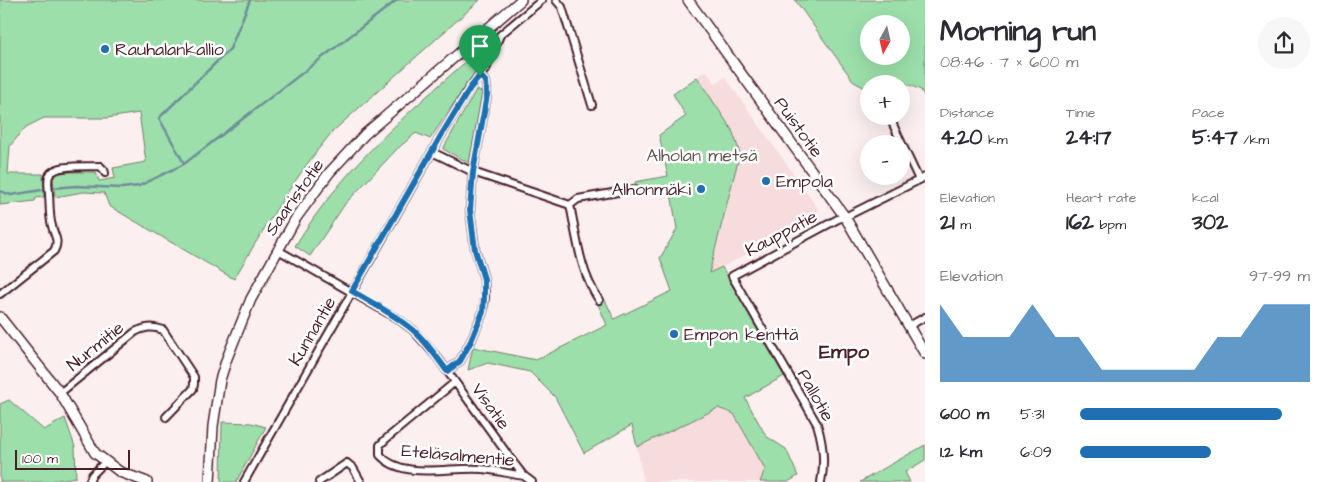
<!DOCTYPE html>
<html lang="en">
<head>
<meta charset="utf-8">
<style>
  body { margin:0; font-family:"Architects Daughter",sans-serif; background:#f7f7f7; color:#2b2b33; height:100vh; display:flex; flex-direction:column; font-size:19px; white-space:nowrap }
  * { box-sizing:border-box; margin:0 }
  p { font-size:16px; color:#7c7c81 }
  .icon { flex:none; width:28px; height:28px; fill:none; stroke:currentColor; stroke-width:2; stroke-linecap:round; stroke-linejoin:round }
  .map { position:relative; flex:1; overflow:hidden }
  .panel { display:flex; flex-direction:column; background:#fff; width:400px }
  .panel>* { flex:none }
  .needle { width:32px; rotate:188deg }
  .controls { position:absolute; left:860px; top:15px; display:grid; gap:10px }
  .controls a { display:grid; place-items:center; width:50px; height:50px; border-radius:50%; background:#fff; box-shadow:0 5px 20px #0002; font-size:25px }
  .scale { position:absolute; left:15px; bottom:12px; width:115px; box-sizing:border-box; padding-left:5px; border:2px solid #4a1f2b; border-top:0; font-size:14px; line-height:18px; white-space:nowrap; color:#4a1f2b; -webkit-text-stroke:4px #fff; paint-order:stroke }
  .pin { position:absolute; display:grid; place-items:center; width:42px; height:42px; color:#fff; margin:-51px -21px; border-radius:50% 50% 50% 0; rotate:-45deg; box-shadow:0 0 5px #0007 }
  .pin .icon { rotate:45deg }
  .round { display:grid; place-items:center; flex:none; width:52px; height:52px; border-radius:26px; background:#f7f7f7 }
  .head { display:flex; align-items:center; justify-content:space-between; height:85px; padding:0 15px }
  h1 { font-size:28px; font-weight:800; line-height:38px }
  .metrics { display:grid; grid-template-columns:repeat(3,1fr); gap:8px; height:85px; padding:5px 15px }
  .metrics div { display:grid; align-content:center }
  .metrics b { font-size:21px; font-weight:800 }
  .metrics small { font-size:14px; font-weight:400 }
  .metrics p { font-size:14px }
  .chart { height:140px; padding:10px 15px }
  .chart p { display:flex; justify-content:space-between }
  .chart svg { width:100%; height:90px; margin-top:5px; fill:#1f6fb2; opacity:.7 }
  ul { padding:0 15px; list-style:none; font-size:16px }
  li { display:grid; grid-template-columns:80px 60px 1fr; align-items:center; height:38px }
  li i { height:12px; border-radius:6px; background:#1f6fb2 }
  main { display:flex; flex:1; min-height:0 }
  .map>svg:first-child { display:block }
</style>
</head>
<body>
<main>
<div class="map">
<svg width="925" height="482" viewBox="0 0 925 482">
  <rect width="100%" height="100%" fill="#fbefef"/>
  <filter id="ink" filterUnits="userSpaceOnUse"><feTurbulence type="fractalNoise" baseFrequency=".02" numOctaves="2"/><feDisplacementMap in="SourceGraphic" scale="10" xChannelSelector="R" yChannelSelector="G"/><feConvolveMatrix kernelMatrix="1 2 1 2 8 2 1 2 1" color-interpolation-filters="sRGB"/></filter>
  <g filter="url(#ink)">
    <path fill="#f6dcdc" d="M706,70l10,14 9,-7 93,132 -2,8 -107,57 31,-121 -43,-76z
      M718,408l16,6 31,55 -5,13h-116l-7,-35z"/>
    <path fill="#9cdfaa" stroke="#737f6a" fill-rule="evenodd" d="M0,0h480l-148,132c-38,46 -68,96 -98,147l-125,-73 -5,-13 -21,-1 -28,5 -2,-19 7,-6h36l3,9 16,-3 -2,-10 33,-6 -7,-49 -32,5h-63l-18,9 -16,19 -2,28h35l1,23 -8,1 -1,3 -35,4z
      M795,0h130v98l-4,-8 -21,-9 -5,3h-26v6l-15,-8zM869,24h32v32h-32z
      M485,45l-3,16 -52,78 -14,-6 -19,16 -52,55 -35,52 -15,-10c49,-80 120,-140 190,-201z
      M697,77l35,53 8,23 -31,120 13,-6 62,109 -39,22 21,38 20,13 12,27 -10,6h-28l5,-13 -31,-55 -16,-6 -81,39 -5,-22 -48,28 -29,-56 -25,-25 -42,-9 -20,7 5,-23 63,13 71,-35 -10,-23 8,-2 9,19 58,-28 -12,-33 17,-29 -7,-42 -33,6 -2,-11 33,-6 -9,-41 27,-19 -13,-22z
      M476,90l6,2 -13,71 -26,-14z
      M9,400l35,30 21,-12 10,29 1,30 -32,5h-44v-78z
      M222,422l29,1 15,4 -30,55h-15z
      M925,445v15l-20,12 5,10h-50z"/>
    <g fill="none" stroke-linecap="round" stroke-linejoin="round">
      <path stroke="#6f8d9c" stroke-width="2.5" d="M184,163l-25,-45 71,-69 20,-49
        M53,188l23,-2 46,2 17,-2 45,-22 213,-164
        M0,191l11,4 31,-5"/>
      <defs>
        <path id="street" d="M556,0l6,7 30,98
          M889,116l30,64
          M432,152l41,20 97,33c7,33 10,67 29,95
          M570,205l8,-6 57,-10
          M278,250l120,69 15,11 24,27 76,105 11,14 8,6
          M0,294l54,-43c6,-11 0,-15 -2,-25 -3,-10 -2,-21 -3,-31 0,-6 -2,-14 0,-19 5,-13 39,-9 51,-10l4,4 1,3
          M909,326l16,-9
          M447,371l13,-10 11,-20 12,-29 2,-15 -1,-18 -9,-30 -5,-39 3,-38 14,-77 -1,-13 -6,-7
          M455,382l-69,57 -6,6v10c23,26 71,11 102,14 14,1 28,5 42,7
          M60,393l75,-61c10,-5 17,-6 28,-2l31,47v7l-1,5 -27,28
          M89,482l3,-7 13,-13
          M244,482l198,-348 28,-47 16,-18 14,-34 42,-35
          M319,482l28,-19 6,5 8,14
          M821,482c4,-19 2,-39 -4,-58l-85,-148 106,-57 7,-2 80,-40"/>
        <path id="secondary" d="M688,0l157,217 80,137
          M0,317l60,76 35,60 25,19 27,10
          M210,482l3,-56 7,-46 7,-22 24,-59 45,-81 33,-45 36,-39 156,-134"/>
      </defs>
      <use href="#street" stroke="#4a1f2b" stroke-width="10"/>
      <use href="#secondary" stroke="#4a1f2b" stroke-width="12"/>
      <use href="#street" stroke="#fff" stroke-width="6"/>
      <use href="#secondary" stroke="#fff" stroke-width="9"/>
    </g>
  </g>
  <g fill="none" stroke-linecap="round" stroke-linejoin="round" filter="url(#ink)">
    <defs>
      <path id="route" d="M480,76l6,6 1,13 -14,77 -3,38 5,40 9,29v18l-1,15 -12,29 -11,20 -13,10c-11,-15 -21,-30 -35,-42 -18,-15 -40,-26 -60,-38l90,-157 28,-46z"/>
    </defs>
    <use href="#route" stroke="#fff" stroke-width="10"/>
    <use href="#route" stroke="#1f6fb2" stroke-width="6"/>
  </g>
  <g fill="#1f6fb2" stroke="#fff" stroke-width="2">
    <circle cx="105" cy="49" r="5"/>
    <circle cx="766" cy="181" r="5"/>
    <circle cx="701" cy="189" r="5"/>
    <circle cx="674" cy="334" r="5"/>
  </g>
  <g text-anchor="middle" stroke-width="5" stroke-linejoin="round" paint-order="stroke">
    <g font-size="18" fill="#4a1f2b" stroke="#fff" text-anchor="start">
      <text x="115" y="55">Rauhalankallio</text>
      <text x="776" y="187">Empola</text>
      <text x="691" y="195" text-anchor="end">Alhonmäki</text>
      <text x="684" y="340">Empon kenttä</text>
    </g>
    <g font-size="18" fill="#4a1f2b" stroke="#fff">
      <text transform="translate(799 127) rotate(54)" y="6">Puistotie</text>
      <text transform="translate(294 197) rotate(-55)" y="6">Saaristotie</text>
      <text transform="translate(781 233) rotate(-28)" y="6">Kauppatie</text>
      <text transform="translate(312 331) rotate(-60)" y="6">Kunnantie</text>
      <text transform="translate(95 346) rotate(-39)" y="6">Nurmitie</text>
      <text transform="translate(816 395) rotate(61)" y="6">Pallotie</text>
      <text transform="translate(491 406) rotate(54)" y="6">Visatie</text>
      <text transform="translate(458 455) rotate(5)" y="6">Eteläsalmentie</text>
    </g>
    <g font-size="18" fill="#635951" stroke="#fff">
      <text x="702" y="161">Alholan metsä</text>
    </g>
    <g font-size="20" font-weight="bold" fill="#4a1f2b" stroke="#fff">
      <text x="844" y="358">Empo</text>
    </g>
  </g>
</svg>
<div class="controls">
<a><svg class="needle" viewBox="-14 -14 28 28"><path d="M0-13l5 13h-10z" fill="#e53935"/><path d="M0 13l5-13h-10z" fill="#7c7c81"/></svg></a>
<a>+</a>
<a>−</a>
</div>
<div class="scale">100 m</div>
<div class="pin" style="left:480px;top:76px;background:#1e9e55"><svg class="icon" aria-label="arrive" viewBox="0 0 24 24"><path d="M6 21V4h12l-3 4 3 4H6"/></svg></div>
</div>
<section class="panel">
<div class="head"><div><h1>Morning run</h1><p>08:46 · 7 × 600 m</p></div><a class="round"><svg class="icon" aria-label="share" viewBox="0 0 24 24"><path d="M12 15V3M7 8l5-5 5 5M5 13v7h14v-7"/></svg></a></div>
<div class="metrics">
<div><p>Distance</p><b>4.20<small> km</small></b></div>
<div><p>Time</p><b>24:17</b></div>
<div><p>Pace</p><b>5:47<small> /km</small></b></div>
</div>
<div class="metrics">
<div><p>Elevation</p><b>21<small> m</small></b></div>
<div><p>Heart rate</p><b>162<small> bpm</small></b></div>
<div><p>kcal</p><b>302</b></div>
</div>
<div class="chart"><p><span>Elevation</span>97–99 m</p>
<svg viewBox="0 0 160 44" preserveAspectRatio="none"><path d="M0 44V6L10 22L20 22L30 22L40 6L50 22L60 22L70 38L80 38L90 38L100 38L110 38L120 22L130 22L140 6L150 6L160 6V44z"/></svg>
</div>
<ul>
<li><b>600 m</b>5:31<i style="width:88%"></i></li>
<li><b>1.2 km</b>6:09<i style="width:57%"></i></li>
</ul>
</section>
</main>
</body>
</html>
